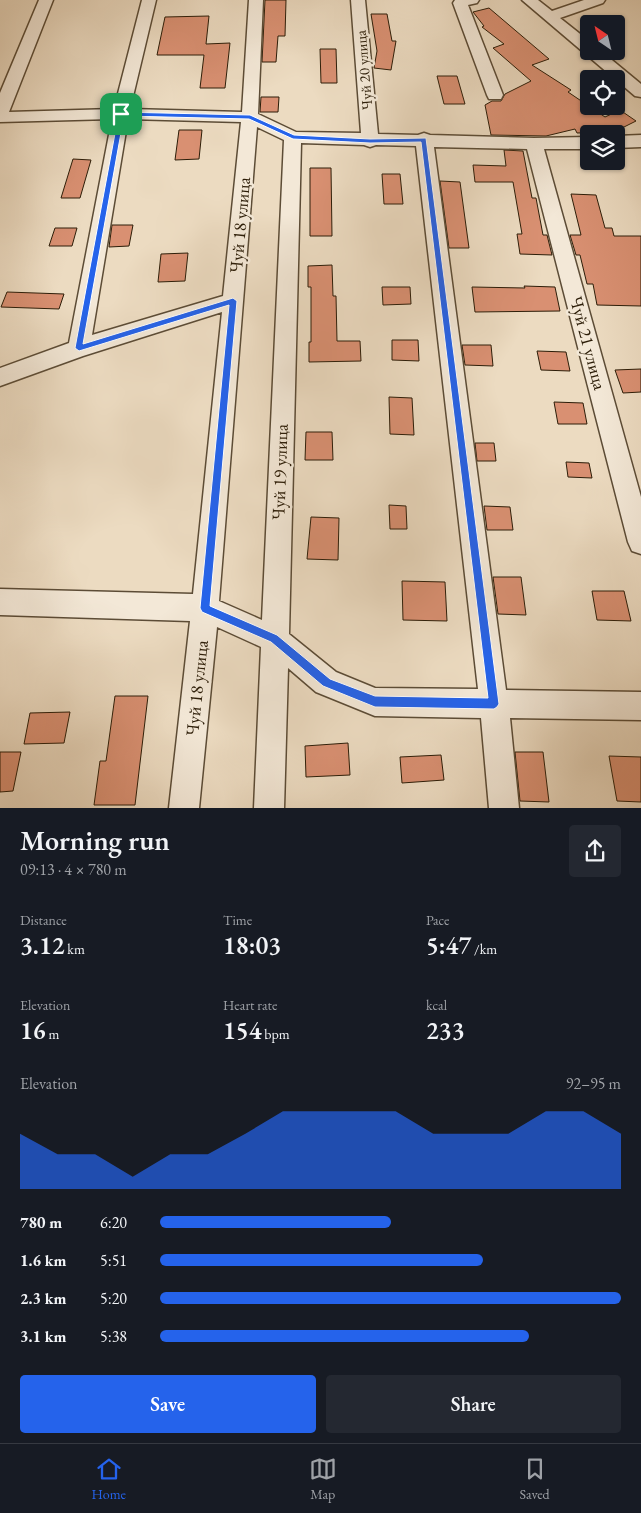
<!DOCTYPE html>
<html lang="en">
<head>
<meta charset="utf-8">
<style>
  body { margin:0; font-family:"EB Garamond",serif; background:#242831; color:#f1f3f6; height:100vh; display:flex; flex-direction:column; font-size:19px; white-space:nowrap }
  * { box-sizing:border-box; margin:0 }
  p { font-size:16px; color:#9ea1a6 }
  .icon { flex:none; width:28px; height:28px; fill:none; stroke:currentColor; stroke-width:2; stroke-linecap:round; stroke-linejoin:round }
  .map { position:relative; height:808px; overflow:hidden }
  .details { display:flex; flex-direction:column; background:#171b24; flex:1 }
  .details>* { flex:none }
  .needle { width:32px; rotate:325deg }
  .tools { position:absolute; left:580px; top:15px; display:grid; gap:10px }
  .tools a { display:grid; place-items:center; width:45px; height:45px; border-radius:5px; background:#171b24; box-shadow:0 1px 4px #0004; font-size:25px }
  .pin { position:absolute; display:grid; place-items:center; width:42px; height:42px; color:#fff; margin:-21px; border-radius:10px; box-shadow:0 2px 8px #0006 }
  .round { display:grid; place-items:center; flex:none; width:52px; height:52px; border-radius:5px; background:#242831 }
  .summary { display:flex; align-items:center; justify-content:space-between; height:85px; padding:0 20px }
  h1 { font-size:28px; font-weight:600; line-height:38px }
  .figures { display:grid; grid-template-columns:repeat(3,1fr); gap:8px; height:85px; padding:5px 20px }
  .figures div { display:grid; align-content:center }
  .figures b { font-size:25px; font-weight:600 }
  .figures small { font-size:14px; font-weight:400 }
  .figures p { font-size:14px }
  .chart { height:140px; padding:10px 20px }
  .chart p { display:flex; justify-content:space-between }
  .chart svg { width:100%; height:90px; margin-top:5px; fill:#2563eb; opacity:.7 }
  .action { display:flex; gap:10px; margin-top:auto; padding:10px 20px }
  .action a { flex:1; height:58px; border-radius:5px; background:#2563eb; color:#fff; font-size:20px; font-weight:600; line-height:58px; text-align:center }
  .action a+a { background:#242831; color:#f1f3f6 }
  ul { padding:0 20px; list-style:none; font-size:16px }
  li { display:grid; grid-template-columns:80px 60px 1fr; align-items:center; height:38px }
  li i { height:12px; border-radius:6px; background:#2563eb }
  .menu { display:flex; justify-content:space-around; align-items:center; height:70px; border-top:1px solid #363941; background:#171b24; font-size:14px; color:#9ea1a6 }
  .menu a { display:grid; justify-items:center; gap:2px }
  .menu .active { color:#2563eb }
  .map>svg:first-child { display:block }
</style>
</head>
<body>
<div class="map">
<svg width="641" height="808" viewBox="0 0 641 808">
  <rect width="100%" height="100%" fill="#ecdbc1"/>
  <filter id="stains"><feTurbulence type="fractalNoise" baseFrequency=".004" numOctaves="4"/><feColorMatrix values="0 0 0 0 .2 0 0 0 0 .09 0 0 0 0 .02 0 0 0 .5 -.17"/></filter>
  <radialGradient id="worn" r=".72"><stop offset=".6" stop-color="#630" stop-opacity="0"/><stop offset="1" stop-color="#630" stop-opacity=".3"/></radialGradient>
  <path fill="#d99072" stroke="#2c1d08" d="M265,0h21l-1,36h-7l-2,26h-14z
    M489,8l60,51 -17,6 39,25 -3,2 37,25 15,-7 16,11 -22,11 -37,1 -2,-4 -29,7 -55,-1 -6,-30 7,-4h9l4,-7 26,-13 -38,-33 11,-4 -22,-17 2,-1 -11,-14z
    M371,14h16l5,27h4l-5,29 -17,-2 3,-17z
    M209,16l-3,28 24,-1 -5,45h-25l4,-33h-47l8,-38z
    M320,49h16l1,34h-16z
    M437,76h20l8,28h-21z
    M261,97h18l-1,15h-18z
    M179,130h23l-3,29 -24,1z
    M504,150l19,1 9,47h4l7,37h4l5,20 -32,-1 -3,-20h5l-9,-52h-38l-2,-17 33,1z
    M73,159l18,1 -11,38h-19z
    M310,168h21l1,68h-22z
    M382,174h18l3,30h-19z
    M440,181l20,1 9,66h-20z
    M571,194l25,1 9,33h7l2,8h27v70l-44,-1 -4,-21h-6l-7,-29h-4l-6,-20h11z
    M112,225h21l-4,21 -20,1z
    M55,228h22l-5,18h-23z
    M188,253l-3,28 -27,1 3,-28z
    M332,265l1,31h3l1,45h23l1,20 -52,1v-20h2v-55h-3v-21z
    M524,286l31,1 5,24 -85,1 -3,-25 53,1z
    M382,287h28l1,17 -28,1z
    M7,292l57,2 -5,15 -58,-2z
    M392,340h26l1,21 -27,-1z
    M462,345h29l2,21 -28,-1z
    M537,351l29,1 4,19 -29,-1z
    M641,369v23l-18,1 -8,-23z
    M389,397l23,1 2,37 -24,-1z
    M554,402l29,1 4,21h-29z
    M306,432h26l1,28h-28z
    M475,443h19l2,18h-19z
    M566,462l23,1 3,15 -24,-1z
    M389,505l17,1 1,23h-17z
    M484,506l26,1 3,23h-26z
    M311,517l28,1 -1,42 -31,-1z
    M493,577h28l5,38 -28,-1z
    M402,581l43,1 2,39 -44,-1z
    M592,591h32l7,30 -34,-1z
    M115,696h33l-13,109h-41l6,-44h6z
    M70,712l-6,31 -40,1 6,-31z
    M348,743l2,32 -44,2 -1,-31z
    M0,752h21l-8,39 -13,1z
    M515,752h28l6,50 -29,-1z
    M441,755l3,25 -42,3 -2,-26z
    M609,756l32,1v45l-24,-1z"/>
  <g fill="none" stroke-linecap="round" stroke-linejoin="round">
    <defs>
      <path id="minor" d="M39,0h14l-44,112 105,-3 28,-109h14l-26,109 112,3 7,-112h14l-5,114 38,18 65,1 -10,-133h14l13,134 40,1 6,-2 6,2 104,3 55,-1v12h-45l97,348v57l-9,-3 -4,-9 -101,-393 -93,-2 72,543 135,2v28l-131,-2 9,90h-30l-8,-90 -106,-2 -59,-24 -28,-24 -4,140h-30l7,-161 -44,-20 -18,181h-30l21,-187 -190,-6v-26l193,5 29,-282 -139,44 -83,30v-18l69,-25 43,-224 -112,3v-29zM128,119l113,3 -18,174 -131,39zM257,127l27,13 -22,480 -43,-19zM301,143l63,2 6,2 6,-2 40,1 62,543 -103,-1 -39,-16 -47,-38z
        M455,0h24l-2,3 -9,2 35,90 -2,4h-12l-2,-4 -34,-92z
        M522,0h16l14,11 32,-11h21l-2,3 -43,15 29,23v10h12l40,33v13l-6,-1z
        M641,135v12l-25,1v-12z"/>
    </defs>
    <use href="#minor" stroke="#5c4c36" stroke-width="3"/>
    <use href="#minor" fill="#f3e8d7" fill-rule="evenodd"/>
  </g>
  <path fill="#2563eb" stroke="#fff" fill-rule="evenodd" d="M119,112l131,3 44,20 76,4 56,-1 73,566 -2,3 -3,2 -119,-2 -52,-21 -52,-44 -69,-30 -2,-4 29,-303 -150,46 -4,-3zM124,116l125,3 44,20 77,4 51,-1 67,556 -113,-2 -45,-17 -53,-44 -67,-29 27,-305 -4,-3 -150,46z"/>
  <g text-anchor="middle" stroke-width="5" stroke-linejoin="round" paint-order="stroke">
    <g font-size="15" fill="#2c1d08" stroke="#f3e8d7">
      <text transform="translate(364 70) rotate(-95)" y="5">Чуй 20 улица</text>
    </g>
    <g font-size="18" fill="#2c1d08" stroke="#f3e8d7">
      <text transform="translate(240 225) rotate(-85)" y="6">Чуй 18 улица</text>
      <text transform="translate(588 343) rotate(75)" y="6">Чуй 21 улица</text>
      <text transform="translate(280 472) rotate(-88)" y="6">Чуй 19 улица</text>
      <text transform="translate(197 688) rotate(-84)" y="6">Чуй 18 улица</text>
    </g>
  </g>
  <rect width="100%" height="100%" filter="url(#stains)"/>
  <rect width="100%" height="100%" fill="url(#worn)"/>
</svg>
<div class="tools">
<a><svg class="needle" viewBox="-14 -14 28 28"><path d="M0-13l5 13h-10z" fill="#e53935"/><path d="M0 13l5-13h-10z" fill="#9ea1a6"/></svg></a>
<a><svg class="icon" aria-label="locate" viewBox="0 0 24 24"><circle cx="12" cy="12" r="6"/><path d="M12 2v4M12 18v4M2 12h4M18 12h4"/></svg></a>
<a><svg class="icon" aria-label="layers" viewBox="0 0 24 24"><path d="M12 4l9 5-9 5-9-5zM3 14l9 5 9-5"/></svg></a>
</div>
<div class="pin" style="left:121px;top:114px;background:#1e9e55"><svg class="icon" aria-label="arrive" viewBox="0 0 24 24"><path d="M6 21V4h12l-3 4 3 4H6"/></svg></div>
</div>
<section class="details">
<div class="summary"><div><h1>Morning run</h1><p>09:13 · 4 × 780 m</p></div><a class="round"><svg class="icon" aria-label="share" viewBox="0 0 24 24"><path d="M12 15V3M7 8l5-5 5 5M5 13v7h14v-7"/></svg></a></div>
<div class="figures">
<div><p>Distance</p><b>3.12<small> km</small></b></div>
<div><p>Time</p><b>18:03</b></div>
<div><p>Pace</p><b>5:47<small> /km</small></b></div>
</div>
<div class="figures">
<div><p>Elevation</p><b>16<small> m</small></b></div>
<div><p>Heart rate</p><b>154<small> bpm</small></b></div>
<div><p>kcal</p><b>233</b></div>
</div>
<div class="chart"><p><span>Elevation</span>92–95 m</p>
<svg viewBox="0 0 160 44" preserveAspectRatio="none"><path d="M0 44V17L10 27L20 27L30 38L40 27L50 27L60 17L70 6L80 6L90 6L100 6L110 17L120 17L130 17L140 6L150 6L160 17V44z"/></svg>
</div>
<ul>
<li><b>780 m</b>6:20<i style="width:50%"></i></li>
<li><b>1.6 km</b>5:51<i style="width:70%"></i></li>
<li><b>2.3 km</b>5:20<i style="width:100%"></i></li>
<li><b>3.1 km</b>5:38<i style="width:80%"></i></li>
</ul>
<div class="action"><a>Save</a><a>Share</a></div>
</section>
<nav class="menu">
<a class="active"><svg class="icon" aria-label="home" viewBox="0 0 24 24"><path d="M3 11l9-7 9 7M6 9v11h12V9"/></svg>Home</a>
<a><svg class="icon" aria-label="map" viewBox="0 0 24 24"><path d="M3 6l6-2 6 2 6-2v14l-6 2-6-2-6 2zM9 4v14M15 6v14"/></svg>Map</a>
<a><svg class="icon" aria-label="saved" viewBox="0 0 24 24"><path d="M7 4h10v16l-5-4-5 4z"/></svg>Saved</a>
</nav>
</body>
</html>
